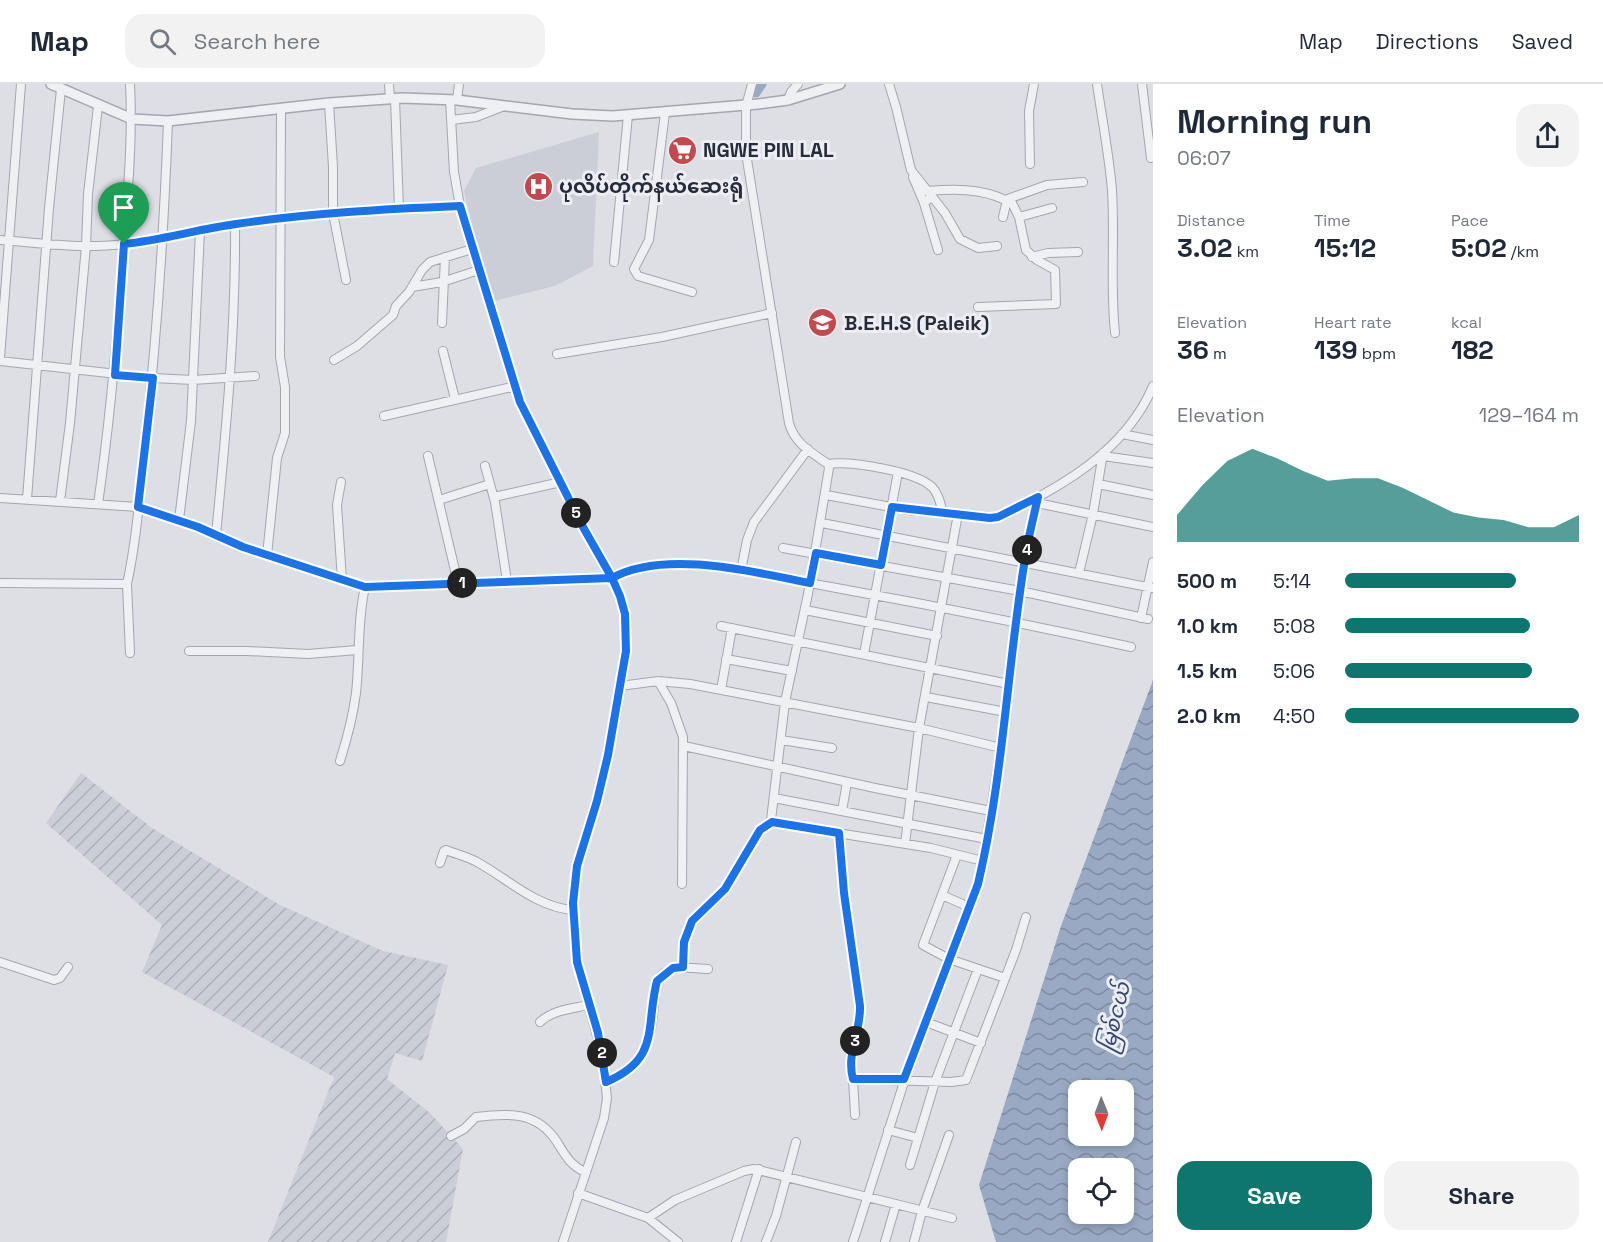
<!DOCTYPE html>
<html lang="en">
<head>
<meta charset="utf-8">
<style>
  body { margin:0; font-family:"Space Grotesk","Noto Sans Myanmar",sans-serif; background:#f2f2f3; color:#1f2937; height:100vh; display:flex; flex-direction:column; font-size:22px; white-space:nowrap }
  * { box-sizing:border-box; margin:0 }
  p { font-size:20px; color:#747a83 }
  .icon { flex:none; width:33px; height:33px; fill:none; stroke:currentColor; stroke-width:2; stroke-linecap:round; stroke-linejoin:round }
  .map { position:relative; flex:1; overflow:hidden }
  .panel { display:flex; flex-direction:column; background:#fff; width:450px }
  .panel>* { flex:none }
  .needle { width:39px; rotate:179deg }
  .tools { position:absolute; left:1068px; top:996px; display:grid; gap:12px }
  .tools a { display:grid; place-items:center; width:66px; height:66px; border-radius:12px; background:#fff; box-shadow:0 3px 9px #0003; font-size:30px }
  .pin { position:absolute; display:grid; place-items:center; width:51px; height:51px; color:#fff; margin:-62px -26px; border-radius:50% 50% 50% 0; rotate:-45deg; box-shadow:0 0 6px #0007 }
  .pin .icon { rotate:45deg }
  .km { position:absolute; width:30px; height:30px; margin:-15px; border-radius:50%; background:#222; color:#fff; font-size:16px; line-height:30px; text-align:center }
  .round { display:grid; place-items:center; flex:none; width:63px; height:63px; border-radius:18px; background:#f2f2f3 }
  .headline { display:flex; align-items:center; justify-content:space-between; height:102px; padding:0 24px }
  h1 { font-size:33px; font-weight:600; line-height:45px }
  .stats { display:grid; grid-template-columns:repeat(3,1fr); gap:9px; height:102px; padding:6px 24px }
  .stats div { display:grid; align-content:center }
  .stats b { font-size:26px; font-weight:600 }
  .stats small { font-size:16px; font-weight:400 }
  .stats p { font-size:16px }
  .chart { height:168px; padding:12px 24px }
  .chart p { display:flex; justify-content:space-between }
  .chart svg { width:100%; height:108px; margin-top:6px; fill:#0f766e; opacity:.7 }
  .action { display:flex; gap:12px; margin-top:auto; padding:12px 24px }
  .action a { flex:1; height:69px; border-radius:18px; background:#0f766e; color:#fff; font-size:24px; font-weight:600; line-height:69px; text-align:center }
  .action a+a { background:#f2f2f3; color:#1f2937 }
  ul { padding:0 24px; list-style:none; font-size:20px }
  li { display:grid; grid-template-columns:96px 72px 1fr; align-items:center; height:45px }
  li i { height:15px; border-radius:8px; background:#0f766e }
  header { display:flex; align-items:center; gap:36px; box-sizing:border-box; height:84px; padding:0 30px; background:#fff; border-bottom:2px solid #e0e1e3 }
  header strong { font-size:28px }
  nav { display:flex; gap:33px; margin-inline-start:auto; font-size:21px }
  .search { width:420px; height:54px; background:#f2f2f3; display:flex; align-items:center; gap:15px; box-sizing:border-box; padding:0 21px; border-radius:18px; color:#747a83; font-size:22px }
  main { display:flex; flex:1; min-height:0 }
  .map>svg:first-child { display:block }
</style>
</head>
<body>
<header>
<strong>Map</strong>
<div class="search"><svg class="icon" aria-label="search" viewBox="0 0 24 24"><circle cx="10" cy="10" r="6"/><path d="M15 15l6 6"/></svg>Search here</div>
<nav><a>Map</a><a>Directions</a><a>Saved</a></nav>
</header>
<main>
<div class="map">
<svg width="1153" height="1158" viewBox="0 0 1153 1158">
  <defs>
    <pattern id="industrial-furrows" width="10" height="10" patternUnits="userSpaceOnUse" patternTransform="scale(1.5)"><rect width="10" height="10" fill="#cbced7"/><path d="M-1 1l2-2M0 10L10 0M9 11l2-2" fill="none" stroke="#aeb1b9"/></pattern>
    <pattern id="water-waves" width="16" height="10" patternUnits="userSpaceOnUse" patternTransform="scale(1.5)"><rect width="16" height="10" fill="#9aa9c3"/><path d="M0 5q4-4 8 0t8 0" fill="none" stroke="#7e8aa0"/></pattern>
  </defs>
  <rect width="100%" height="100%" fill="#dddfe5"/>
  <path fill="#cbced7" d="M599,48l-6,134 -38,20 -65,16 -26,-111 12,-23z"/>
  <path fill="url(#industrial-furrows)" d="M81,689l71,55 128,77 103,46 65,14 -26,96 -27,-8 -8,26 43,34 33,36 -17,93h-178l66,-165 -192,-105 20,-47 -116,-102z"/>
  <path fill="url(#water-waves)" fill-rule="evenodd" d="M1153,596v562h-157l-17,-57 82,-259zM1078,1006h46v46h-46zM1078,1084h46v46h-46z"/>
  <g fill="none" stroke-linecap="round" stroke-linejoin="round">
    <path stroke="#9aa9c3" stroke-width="9" d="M756,9l6,-9"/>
    <defs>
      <path id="minor" d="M389,0l1,15
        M752,0l-6,22v47l43,270c5,20 23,30 39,41l1,4 -21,126 -23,108 -14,118 4,3 156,25 52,13 -5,23 -73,195 -52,163
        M889,0l7,23 15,63 34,43 15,26 18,9 19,-2
        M1097,0c5,35 12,70 15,106 3,48 -2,95 3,143
        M1142,0l9,74
        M395,15l4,110
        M450,16l4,72 6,34 60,196 63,125 29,51 8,17 5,19 1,37 -9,59 -14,67 -26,89 -5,37 5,59 25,92 5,44 -3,20 -41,124
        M457,16l2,-16
        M788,16l3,-8 7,-8
        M329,19l4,64v46l13,67
        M665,29l-16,127 -15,29 4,7 54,16
        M451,36l25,-3 28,-11
        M1030,80l-1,-53 5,-27
        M913,93l11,26
        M927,107c26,-2 54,-3 78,9l42,-15 36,-3
        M931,113l-7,6 14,47
        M1003,133l4,-17
        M1019,133l33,-9
        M0,156c32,2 64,7 96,6 48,-1 93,-16 140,-22 74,-11 149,-15 224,-18
        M1032,173l16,-4 30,-1
        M614,178l14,-147
        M412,203l30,-5 37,-12
        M978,223l78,-3 -1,-34 -18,-10 -11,-10 -7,-33 -9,-18
        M442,239l3,-66
        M443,267l12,48
        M557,270l105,-17 110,-24
        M0,274l21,-274
        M334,276l23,-14 36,-31 3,-9 13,-14 13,-22 8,-8 42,-13
        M0,277l153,17 40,2 62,-4
        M384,332l132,-30
        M1122,350l31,6
        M428,372l30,127
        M1103,372l50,7
        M828,380c23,-3 87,7 104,23 7,7 8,16 11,26
        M485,382l10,36 12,79
        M341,398l-4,23 5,75
        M1098,400l55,11
        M826,411l81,15 83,7h8c61,-28 128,-66 155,-131
        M494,413l67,-15
        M0,414l138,9 60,20 45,20 122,40 247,-9c17,-10 36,-14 57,-14 54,-1 109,13 162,23 100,18 200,38 300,60
        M27,415l22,-291 12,-119
        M439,416l51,-16
        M60,417l10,-78 16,-177 2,-52 10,-88
        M1037,419l116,24
        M98,420c12,-82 19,-164 25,-246 4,-58 10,-116 7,-174
        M179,436l12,-99 9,-190
        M822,439l331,65
        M216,451c10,-104 20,-207 19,-311
        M783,464l237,43 128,28
        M267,471l10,-97 8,-25v-46l-5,-30 1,-248
        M741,487l6,-31 7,-18 54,-73
        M1079,489l14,-59 10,-61
        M0,499l127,1c10,-46 13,-93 18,-140 12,-108 19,-215 23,-323
        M127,500l3,69
        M805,526l132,26
        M1141,534l12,-56
        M721,542l288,58
        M189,567h58l61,3 49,-4
        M864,570l34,-182
        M726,575l66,12
        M658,597l13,22 12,34 -1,147
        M620,602l38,-5 32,3 229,44 82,20
        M721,606l11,-62
        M926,613l80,15
        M781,656l51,8
        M684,662l191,42 116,23
        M340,677c7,-22 13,-45 16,-68 4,-35 1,-71 9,-106
        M774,714l213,41
        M842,727l5,-29
        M839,749l5,60 16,113c1,25 -14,48 -7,73
        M905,760l14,-116 39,-214
        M957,771l-34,90 26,14 56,19
        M983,777l19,-121 22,-177 14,-66
        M440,779l4,-12 2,-1c10,4 22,7 31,12 31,17 59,45 96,48
        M942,811l27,12
        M0,878l54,18 6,-2 8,-11
        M683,883l1,-25 8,-21 33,-32 35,-59 12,-8
        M540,938c13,-12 31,-13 48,-17
        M926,938l55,21
        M606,998c48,-20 45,-52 50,-97 8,-23 34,-17 52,-16
        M855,1031l-2,-36 98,3 15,-2 50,-130 10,-33
        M888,1046l30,8
        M451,1052l13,-7 12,-12c32,-4 61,-6 81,25 8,13 13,23 28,30
        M910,1081l25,-83 43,-113
        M578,1109l70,25 30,24
        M648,1134l27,-18 69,-29 10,-2 198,49
        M736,1158l23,-73
        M766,1158l10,-26 20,-74
        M885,1158l11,-38
        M914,1158l8,-31 27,-76"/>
      <path id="tertiary" d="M51,0l81,35 36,2 161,-18 73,-5 55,2 115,14 41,2 145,-12 30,-4 52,-16"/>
    </defs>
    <use href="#minor" stroke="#a3a6af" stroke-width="10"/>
    <use href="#tertiary" stroke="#a3a6af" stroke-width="12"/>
    <use href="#minor" stroke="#eff0f4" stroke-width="8"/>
    <use href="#tertiary" stroke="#eff0f4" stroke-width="9"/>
  </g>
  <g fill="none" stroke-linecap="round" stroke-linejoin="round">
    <defs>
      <path id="route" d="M124,160l-9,131 38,3 -15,129 60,20 45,20 122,40 247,-9 8,18 5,18 1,37 -18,104 -11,46 -20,65 -4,37 4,59 21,71 8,49c55,-23 39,-55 51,-101l16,-13 10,-1 1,-25 8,-21 33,-32 35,-59 12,-8 67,11 5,60 16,113c1,25 -14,48 -7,73h51l74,-195c25,-105 29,-213 46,-319 3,-23 9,-45 14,-68l-40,20 -8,1 -98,-11 -11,58 -65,-12 -6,30c-56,-11 -146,-34 -198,-5l-29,-51 -63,-125 -60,-196c-75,3 -149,7 -224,18 -37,5 -74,16 -112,20"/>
    </defs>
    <use href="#route" stroke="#fff" stroke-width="12"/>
    <use href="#route" stroke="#1a73e8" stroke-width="8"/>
  </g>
  <defs>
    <symbol id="supermarket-disc" viewBox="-11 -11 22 22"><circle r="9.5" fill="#c3494f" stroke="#eceef3"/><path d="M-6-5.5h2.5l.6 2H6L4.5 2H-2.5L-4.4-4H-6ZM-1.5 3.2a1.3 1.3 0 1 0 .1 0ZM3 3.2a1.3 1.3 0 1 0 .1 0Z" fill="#fff"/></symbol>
    <symbol id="hospital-disc" viewBox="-11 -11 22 22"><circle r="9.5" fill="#c3494f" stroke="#eceef3"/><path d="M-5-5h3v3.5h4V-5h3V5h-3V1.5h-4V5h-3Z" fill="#fff"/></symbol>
    <symbol id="school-disc" viewBox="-11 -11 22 22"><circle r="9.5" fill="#c3494f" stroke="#eceef3"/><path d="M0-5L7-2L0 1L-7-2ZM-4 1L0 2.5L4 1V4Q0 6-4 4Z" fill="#fff"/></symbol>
  </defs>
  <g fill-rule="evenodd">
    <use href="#supermarket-disc" x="666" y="50" width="33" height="33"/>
    <use href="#hospital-disc" x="522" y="86" width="33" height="33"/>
    <use href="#school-disc" x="806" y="222" width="33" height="33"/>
  </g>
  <g text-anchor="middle" stroke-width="6" stroke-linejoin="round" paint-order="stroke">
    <g font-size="20" font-weight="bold" fill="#272c3b" stroke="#eceef3" text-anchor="start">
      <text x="703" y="73">NGWE PIN LAL</text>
      <text x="559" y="109">ပုလိပ်တိုက်နယ်ဆေးရုံ</text>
      <text x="844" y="246">B.E.H.S (Paleik)</text>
    </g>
    <g font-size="21" font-style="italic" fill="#35476b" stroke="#eceef3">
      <text transform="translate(1115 933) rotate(-76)" y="7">မြစ်ငယ်</text>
    </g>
  </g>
</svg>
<div class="tools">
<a><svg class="needle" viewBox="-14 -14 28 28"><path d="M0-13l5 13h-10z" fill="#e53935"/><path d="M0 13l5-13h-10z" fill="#747a83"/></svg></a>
<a><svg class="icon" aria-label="locate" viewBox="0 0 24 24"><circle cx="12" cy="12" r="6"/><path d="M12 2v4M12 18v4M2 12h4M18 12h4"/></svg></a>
</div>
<div class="pin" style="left:124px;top:160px;background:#1e9e55"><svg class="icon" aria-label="arrive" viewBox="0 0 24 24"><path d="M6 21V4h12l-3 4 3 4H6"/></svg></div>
<b class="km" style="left:462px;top:499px">1</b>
<b class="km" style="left:602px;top:969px">2</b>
<b class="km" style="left:855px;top:957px">3</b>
<b class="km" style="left:1027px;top:466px">4</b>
<b class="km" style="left:576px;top:429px">5</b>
</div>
<section class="panel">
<div class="headline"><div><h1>Morning run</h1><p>06:07</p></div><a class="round"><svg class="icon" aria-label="share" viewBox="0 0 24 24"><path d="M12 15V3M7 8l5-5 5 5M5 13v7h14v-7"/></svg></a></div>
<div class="stats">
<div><p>Distance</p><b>3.02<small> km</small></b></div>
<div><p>Time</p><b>15:12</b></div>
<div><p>Pace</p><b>5:02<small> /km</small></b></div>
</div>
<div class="stats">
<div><p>Elevation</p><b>36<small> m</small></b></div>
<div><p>Heart rate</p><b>139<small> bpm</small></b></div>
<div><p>kcal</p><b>182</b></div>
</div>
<div class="chart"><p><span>Elevation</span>129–164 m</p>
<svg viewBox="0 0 160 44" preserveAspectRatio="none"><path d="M0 44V33L10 21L20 11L30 6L40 10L50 15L60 19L70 18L80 18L90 22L100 27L110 32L120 34L130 35L140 38L150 38L160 33V44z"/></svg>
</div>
<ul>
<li><b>500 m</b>5:14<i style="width:73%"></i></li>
<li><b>1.0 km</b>5:08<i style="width:79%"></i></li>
<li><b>1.5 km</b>5:06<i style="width:80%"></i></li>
<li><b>2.0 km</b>4:50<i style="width:100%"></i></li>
</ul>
<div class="action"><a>Save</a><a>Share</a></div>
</section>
</main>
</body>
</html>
